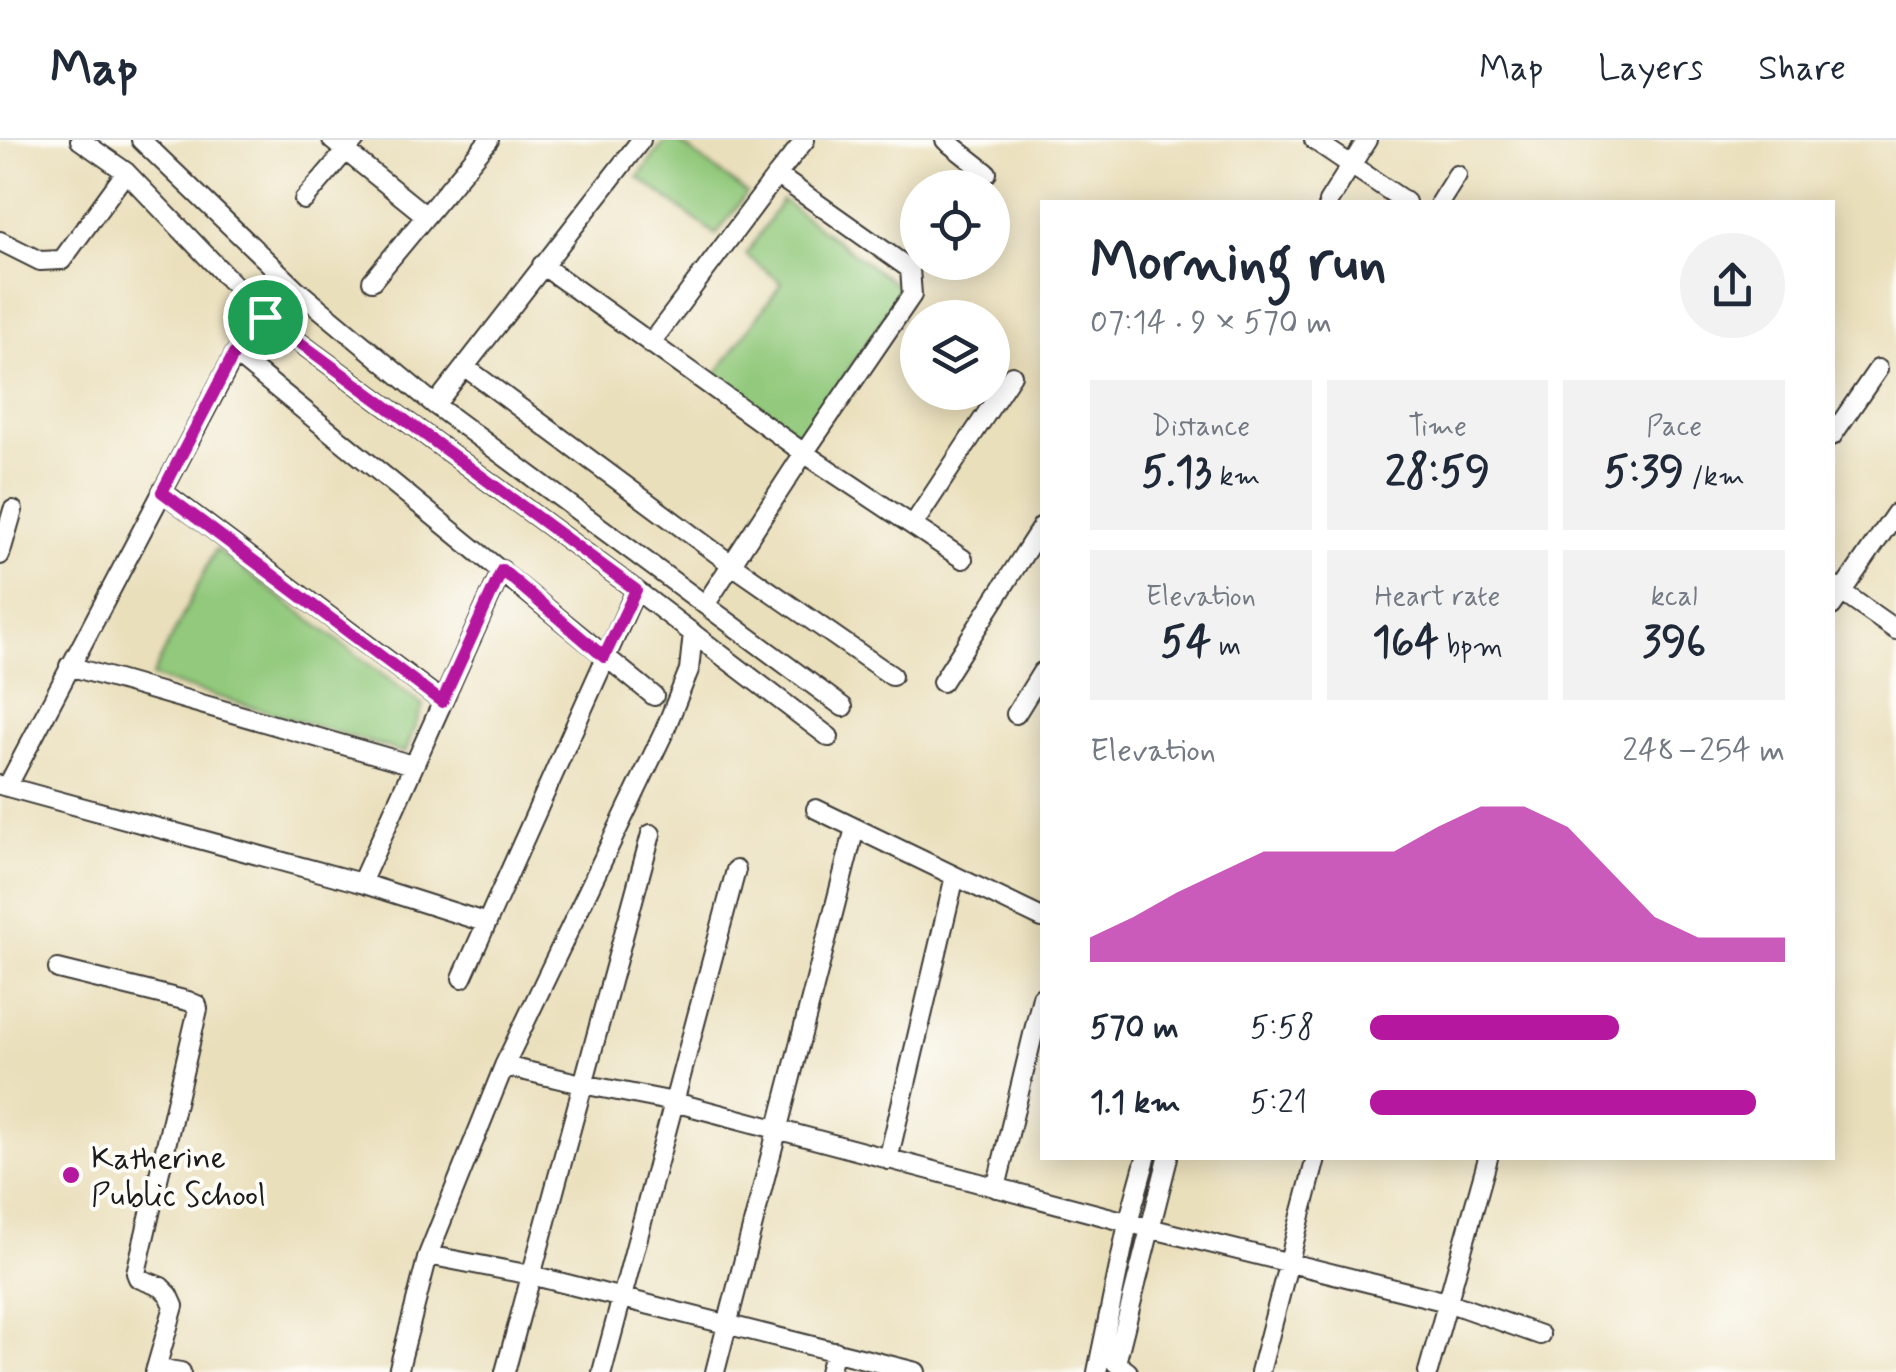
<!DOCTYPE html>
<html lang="en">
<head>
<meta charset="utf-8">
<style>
  body { margin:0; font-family:Mynerve,sans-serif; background:#f2f2f3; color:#1f2937; height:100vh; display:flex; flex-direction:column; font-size:38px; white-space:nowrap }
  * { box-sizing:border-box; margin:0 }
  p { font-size:32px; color:#747a83 }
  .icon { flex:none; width:55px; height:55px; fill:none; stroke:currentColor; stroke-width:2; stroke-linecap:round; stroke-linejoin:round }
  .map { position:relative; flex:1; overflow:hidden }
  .drawer { position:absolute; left:1040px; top:60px; width:795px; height:960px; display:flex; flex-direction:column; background:#fff; border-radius:0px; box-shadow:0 5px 25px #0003 }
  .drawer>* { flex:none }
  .controls { position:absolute; left:900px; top:30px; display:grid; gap:20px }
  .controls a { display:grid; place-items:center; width:110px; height:110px; border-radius:50%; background:#fff; box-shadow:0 5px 25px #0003; font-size:50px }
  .pin { position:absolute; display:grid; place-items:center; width:85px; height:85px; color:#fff; margin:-42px; border:5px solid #fff; border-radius:50%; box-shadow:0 2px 10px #0007 }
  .round { display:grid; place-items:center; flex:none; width:105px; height:105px; border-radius:52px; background:#f2f2f3 }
  .headline { display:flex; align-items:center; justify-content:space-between; height:170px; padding:0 50px }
  h1 { font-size:55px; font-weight:800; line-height:75px }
  .figures { display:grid; grid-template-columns:repeat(3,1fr); gap:15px; height:170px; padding:10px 50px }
  .figures div { display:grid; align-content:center; border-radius:0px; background:#f2f2f3; text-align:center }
  .figures b { font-size:42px; font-weight:800 }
  .figures small { font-size:28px; font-weight:400 }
  .figures p { font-size:28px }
  .chart { height:280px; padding:20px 50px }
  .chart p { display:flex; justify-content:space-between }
  .chart svg { width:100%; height:180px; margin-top:10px; fill:#b5179e; opacity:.7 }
  ul { padding:0 50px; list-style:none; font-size:32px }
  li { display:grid; grid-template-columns:160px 120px 1fr; align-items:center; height:75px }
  li i { height:25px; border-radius:12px; background:#b5179e }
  header { display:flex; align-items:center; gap:60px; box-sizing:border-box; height:140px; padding:0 50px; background:#fff; border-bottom:2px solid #e0e1e3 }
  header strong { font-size:48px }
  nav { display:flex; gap:55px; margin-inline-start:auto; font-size:35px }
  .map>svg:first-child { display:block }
</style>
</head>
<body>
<header>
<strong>Map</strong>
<nav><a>Map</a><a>Layers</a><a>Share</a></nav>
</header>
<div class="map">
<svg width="1896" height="1232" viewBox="0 0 1896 1232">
  <rect width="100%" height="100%" fill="#fdfcf7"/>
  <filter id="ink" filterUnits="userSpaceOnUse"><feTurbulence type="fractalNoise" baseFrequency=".01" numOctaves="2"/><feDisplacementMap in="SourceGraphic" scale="20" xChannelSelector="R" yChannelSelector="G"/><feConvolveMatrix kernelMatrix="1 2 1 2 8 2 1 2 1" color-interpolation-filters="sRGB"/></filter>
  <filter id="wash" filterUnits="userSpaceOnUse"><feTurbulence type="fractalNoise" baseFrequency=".0048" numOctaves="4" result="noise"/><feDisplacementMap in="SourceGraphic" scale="40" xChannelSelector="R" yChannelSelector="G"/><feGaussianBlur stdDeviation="2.25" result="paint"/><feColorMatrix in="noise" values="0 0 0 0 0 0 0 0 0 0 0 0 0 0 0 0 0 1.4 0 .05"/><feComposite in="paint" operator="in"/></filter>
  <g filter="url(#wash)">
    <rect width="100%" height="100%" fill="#eadfbb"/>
    <path fill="#92c97c" stroke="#57724c" stroke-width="2.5" d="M666,0h10l71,53 -31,42 -78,-58z
      M782,60l121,90 -101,149 -86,-65 66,-91 -36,-28z
      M216,409l207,156 -18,48 -253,-76z"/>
  </g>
  <g filter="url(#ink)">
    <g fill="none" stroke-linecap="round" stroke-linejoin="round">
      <defs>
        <path id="minor" d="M80,0l46,32 139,145 371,273 193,147
          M141,0l155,149 139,116 408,302
          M332,0l94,76
          M945,0l42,33
          M1314,0l92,62
          M304,60l51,-60
          M1328,62l39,-62
          M1440,62l17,-27
          M0,101l40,20 22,-1 64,-88
          M542,125l262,188 159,106
          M372,141l117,-141
          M650,204l127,-169 28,-35
          M235,214l419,342
          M465,227l266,197 161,112
          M435,265l206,-265
          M1832,296l46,-67
          M162,351l280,210
          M913,385l99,-150
          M0,415l13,-45
          M1833,446l63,44
          M705,465l99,-152 108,-158 -2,-26 -133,-94
          M1832,466l64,-93
          M69,526l344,99
          M942,542l100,-156
          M1016,574l26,-42
          M0,645l361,98 126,40
          M7,647l228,-433 30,-37 31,-28
          M816,669l226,109
          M361,743l141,-313
          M58,829l130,32 9,4 1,4 -62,264 2,5 23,9 8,8 5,11 -19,66
          M462,838l174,-388
          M504,926l78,18 92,18 475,126 298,74 93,33
          M888,1020l67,-284
          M996,1048l46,-191
          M428,1115l103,20 385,97
          M156,1228l25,4
          M398,1232l30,-117 76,-189 160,-334 25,-62 4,-37
          M505,1232l146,-538
          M602,1232l134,-502
          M715,1232l140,-544
          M829,1232l6,-21
          M1097,1232l31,-149 18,-65
          M1128,1232l-12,-9 52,-205
          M1260,1232l56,-214
          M1428,1232l60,-214"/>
      </defs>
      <use href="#minor" stroke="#3b3934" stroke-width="22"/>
      <use href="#minor" stroke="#fff" stroke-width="18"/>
    </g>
  </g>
  <g fill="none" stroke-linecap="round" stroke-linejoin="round" filter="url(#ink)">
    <defs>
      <path id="route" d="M265,177l371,273 -32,67 -102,-87 -60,132 -280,-210 72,-138z"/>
    </defs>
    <use href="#route" stroke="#fff" stroke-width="20"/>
    <use href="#route" stroke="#b5179e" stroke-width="12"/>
  </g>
  <circle fill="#b5179e" stroke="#fdfcf7" stroke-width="4" cx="71" cy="1035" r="10"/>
  <g text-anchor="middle" stroke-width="8" stroke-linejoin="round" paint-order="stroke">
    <g font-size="32" fill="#1c1c1c" stroke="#fdfcf7" text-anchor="start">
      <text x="91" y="1028">Katherine<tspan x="91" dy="37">Public School</tspan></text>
    </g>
  </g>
</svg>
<div class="controls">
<a><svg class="icon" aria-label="locate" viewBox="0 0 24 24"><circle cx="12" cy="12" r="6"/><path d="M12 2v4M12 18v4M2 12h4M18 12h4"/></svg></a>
<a><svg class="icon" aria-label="layers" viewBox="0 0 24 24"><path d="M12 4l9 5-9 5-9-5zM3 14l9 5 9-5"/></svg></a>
</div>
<div class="pin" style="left:265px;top:177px;background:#1e9e55"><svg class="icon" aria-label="arrive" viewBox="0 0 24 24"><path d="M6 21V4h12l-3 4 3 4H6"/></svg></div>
<section class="drawer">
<div class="headline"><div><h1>Morning run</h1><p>07:14 · 9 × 570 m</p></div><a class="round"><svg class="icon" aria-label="share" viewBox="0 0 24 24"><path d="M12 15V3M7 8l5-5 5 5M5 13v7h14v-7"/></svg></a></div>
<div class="figures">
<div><p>Distance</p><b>5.13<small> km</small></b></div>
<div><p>Time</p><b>28:59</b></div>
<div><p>Pace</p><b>5:39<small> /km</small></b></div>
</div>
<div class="figures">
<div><p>Elevation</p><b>54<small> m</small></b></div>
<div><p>Heart rate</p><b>164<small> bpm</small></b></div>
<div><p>kcal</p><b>396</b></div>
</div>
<div class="chart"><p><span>Elevation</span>248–254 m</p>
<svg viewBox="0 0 160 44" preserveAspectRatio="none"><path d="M0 44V38L10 33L20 27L30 22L40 17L50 17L60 17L70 17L80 11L90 6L100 6L110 11L120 22L130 33L140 38L150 38L160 38V44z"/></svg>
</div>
<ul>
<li><b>570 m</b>5:58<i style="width:60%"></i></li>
<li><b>1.1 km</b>5:21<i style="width:93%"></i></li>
</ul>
</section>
</div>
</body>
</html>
